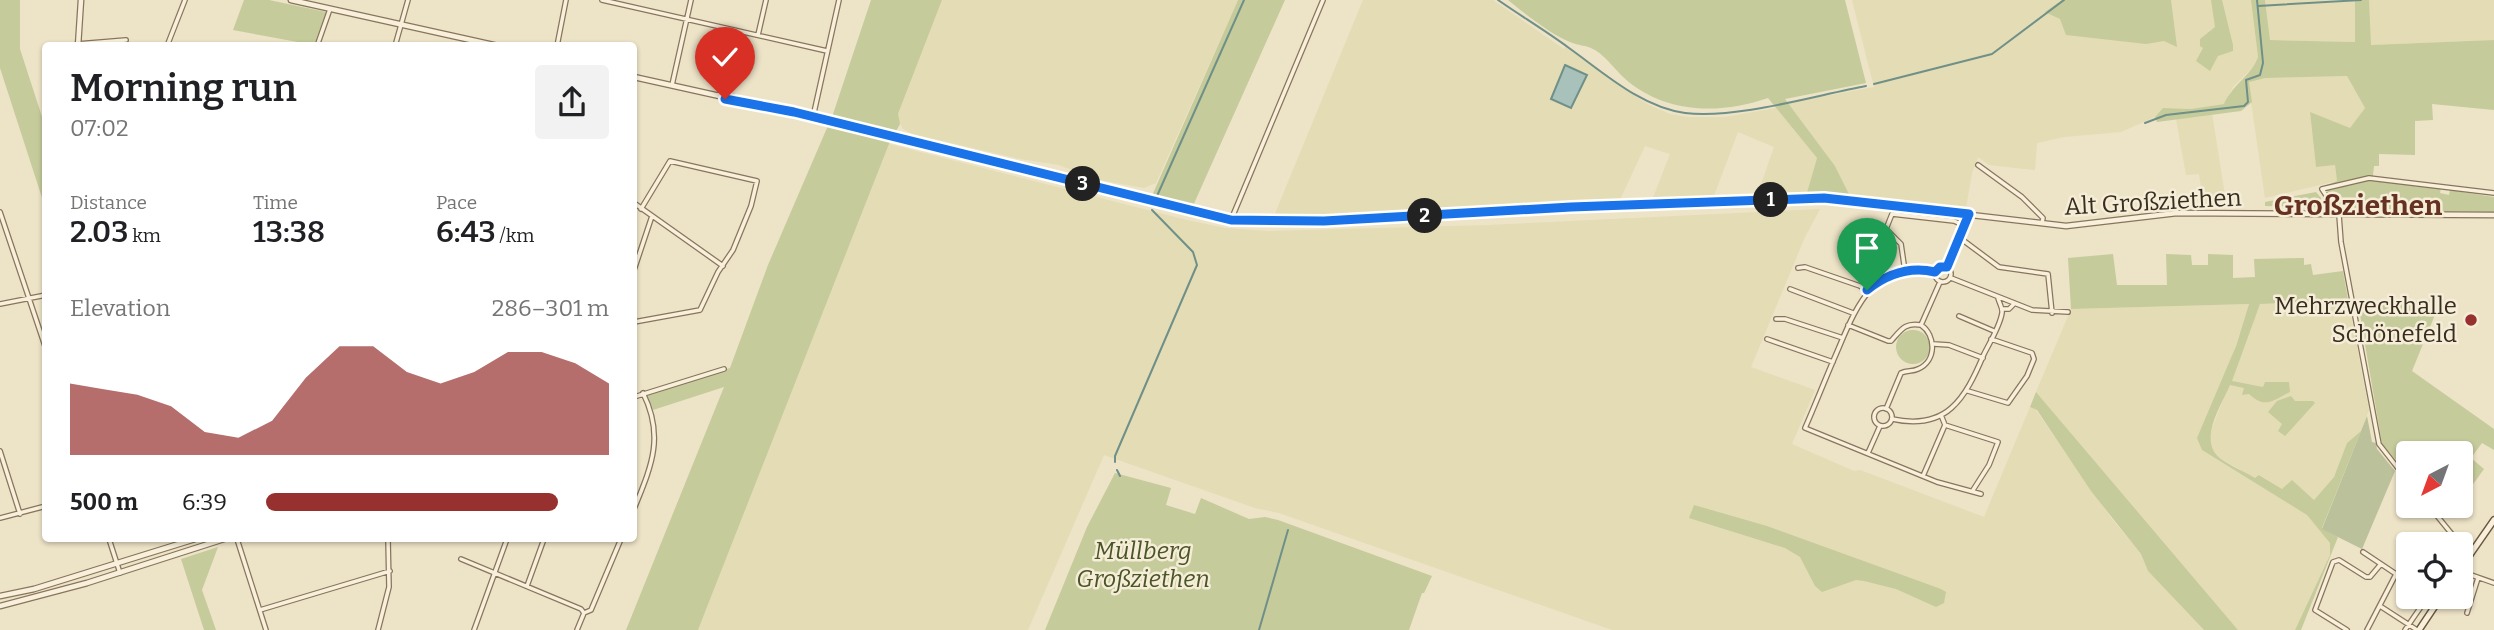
<!DOCTYPE html>
<html lang="en">
<head>
<meta charset="utf-8">
<style>
  body { margin:0; font-family:Bitter,serif; background:#f2f2f2; color:#202124; height:100vh; display:flex; flex-direction:column; font-size:26px; white-space:nowrap }
  * { box-sizing:border-box; margin:0 }
  p { font-size:23px; color:#757577 }
  .icon { flex:none; width:38px; height:38px; fill:none; stroke:currentColor; stroke-width:2; stroke-linecap:round; stroke-linejoin:round }
  .map { position:relative; flex:1; overflow:hidden }
  .side { position:absolute; left:42px; top:42px; width:595px; height:500px; display:flex; flex-direction:column; background:#fff; border-radius:7px; box-shadow:0 2px 5px #0004 }
  .side>* { flex:none }
  .needle { width:46px; rotate:221deg }
  .buttons { position:absolute; left:2396px; top:441px; display:grid; gap:14px }
  .buttons a { display:grid; place-items:center; width:77px; height:77px; border-radius:7px; background:#fff; box-shadow:0 2px 5px #0004; font-size:35px }
  .pin { position:absolute; display:grid; place-items:center; width:60px; height:60px; color:#fff; margin:-72px -30px; border-radius:50% 50% 50% 0; rotate:-45deg; box-shadow:0 0 7px #0007 }
  .pin .icon { rotate:45deg }
  .km { position:absolute; width:35px; height:35px; margin:-18px; border-radius:50%; background:#222; color:#fff; font-size:19px; line-height:35px; text-align:center }
  .round { display:grid; place-items:center; flex:none; width:74px; height:74px; border-radius:7px; background:#f2f2f2 }
  .summary { display:flex; align-items:center; justify-content:space-between; height:119px; padding:0 28px }
  h1 { font-size:38px; font-weight:600; line-height:52px }
  .metrics { display:grid; grid-template-columns:repeat(3,1fr); gap:10px; height:119px; padding:7px 28px }
  .metrics div { display:grid; align-content:center }
  .metrics b { font-size:30px; font-weight:600 }
  .metrics small { font-size:19px; font-weight:400 }
  .metrics p { font-size:19px }
  .chart { height:196px; padding:14px 28px }
  .chart p { display:flex; justify-content:space-between }
  .chart svg { width:100%; height:126px; margin-top:7px; fill:#96312f; opacity:.7 }
  ul { padding:0 28px; list-style:none; font-size:23px }
  li { display:grid; grid-template-columns:112px 84px 1fr; align-items:center; height:52px }
  li i { height:18px; border-radius:9px; background:#96312f }
  .map>svg:first-child { display:block }
</style>
</head>
<body>
<div class="map">
<svg width="2494" height="630" viewBox="0 0 2494 630">
  <rect width="100%" height="100%" fill="#ede3c7"/>
  <path fill="#e3dcb5" d="M942,0h296l-82,183 -12,5 -50,-9 -35,-14 -39,-6 -108,-25 -9,-5 -5,-10v-5z
    M1363,0h130l71,49 1,-3 56,41 28,18 21,9 18,3h37l51,-9 41,50 -11,38h-49l17,-49 -36,-15 -25,66 -62,5 19,-49 -25,-8 -27,58 -344,12z
    M1852,0h399l7,57 -2,7 -23,23 -9,17 -33,5 -28,-1 -8,9 -34,15 -57,5 -27,6 -2,27 -46,-5 -11,-8 -6,16 -6,35 -116,-12 -15,-30 -47,-63 86,-16z
    M2265,0h90v42l-85,-2z
    M2369,0h125v40l-124,5z
    M2347,76l18,32 -15,21 -40,-16 6,54 19,-2 2,16 -72,17 -17,-117 17,-3z
    M2212,113l14,89 -22,3 -5,-31 -13,1 -10,-56z
    M889,144l298,76 38,8 43,3 221,-6 331,-16 -15,28 -54,130 64,23 -23,54 62,27 6,-1 124,47 46,-110 3,-1 79,113 29,35 7,17 56,59h-592l-333,-117 -24,-5 -151,-53 -76,175h-330z
    M2348,300l21,110 -8,21 -14,12 -13,34 -20,23 -32,-11 -22,-14 -5,3 -34,-19 -9,-8 -3,-15 51,-132z
    M2249,304l-47,146 105,65 24,28 -1,12 -35,75h-57l-202,-238 35,-83z"/>
  <path fill="#c5cb9b" d="M0,0h20v49l25,77v81l-45,-139z
    M244,0h25l57,12 -12,33 -81,-15z
    M871,0h71l-44,114 2,10 -11,20 -191,486h-72l98,-243 -71,23 -8,-16 85,-26 38,-103 65,-151z
    M1238,0h47l-93,208 -41,-10z
    M1508,0h337l21,83 -81,16 50,67 15,30h-44l11,-38 -49,-60c-46,16 -98,16 -138,-15 -13,-10 -21,-24 -35,-33 -8,-5 -16,-4 -25,-8 -18,-7 -46,-29 -62,-42z
    M2062,0h109l6,47 -13,-6 -18,3 -80,-9 -6,-16 -15,-7z
    M2211,0h11l11,45v6l-15,5 -8,15 -14,-10 7,-13 -3,-2v-7l15,-12z
    M2251,0h14l5,40 85,2v-42h14l2,45 123,-5v70l-62,-6 1,16 -18,1v34l-36,-1v12h-5l-1,9 4,6 64,7 -1,5 9,2 1,-5 44,7v15l-155,-2 -15,-24 13,-5 -2,-16 -19,2 -6,-55 40,16 15,-20 -18,-32 -82,2 -16,4 3,20 -11,9 -84,11 -2,-5 8,-9 28,1 33,-5c8,-19 28,-29 34,-47z
    M2316,192l5,6 -1,9 -55,-1v-4l5,-1z
    M2113,254l4,31h50l-1,-31 25,1 1,10h16v-11l25,1v23l22,-1 -1,-18 50,-1v7l7,-1 2,11 30,-4 5,29 -88,4 -28,77 31,6 2,-5h24l1,10c-18,9 -25,17 -41,2l-7,1 2,-7 -14,-3c-9,21 -33,57 -9,74 11,8 23,12 34,19l4,-3 23,14 10,-9 22,20 20,-23 13,-34 14,-12 -39,97 16,9 -37,93h-6l35,-75v-12l-23,-28 -105,-65 -5,-12 39,-92 13,-42 -178,5 -3,-51z
    M2441,300l-29,71 82,58v21l-12,-7 -11,15 13,11 -23,32 -1,-48h-52v21l-26,-30 -24,-141z
    M1896 347a17 17 0 1 1 34 0a17 17 0 1 1-34 0Z
    M2036,392l202,238h-34l-56,-59 -7,-17 -50,-63 -54,-81 -7,-3z
    M2291,396l4,5h18l2,2 -30,33 -7,-5 4,-7 -14,-12 9,-11z
    M1115,473l56,15 -5,17 29,9 6,-16 48,21 16,-2 13,3 154,56 -8,17h-2l-13,37h-364l42,-103z
    M1694,505l73,21 174,63 5,3 -2,11 -8,4 -40,-18 -32,-8 -8,-1 -34,12 -7,-6 -15,-29 -15,-9 -96,-30z
    M218,547l-16,43 14,40h-12l-23,-71z"/>
  <path fill="#bbc19a" d="M2367,416l5,26 4,1 1,6 18,22 -33,78 -40,-20z"/>
  <path fill="#a8c1ba" stroke="#6f9088" stroke-width="2" d="M1565,65l22,10 -16,33 -20,-9z"/>
  <g fill="none" stroke-linecap="round" stroke-linejoin="round">
    <path stroke="#6f9088" stroke-width="2" d="M1498,0c23,16 48,31 71,48 35,25 72,59 116,65 52,6 128,-17 181,-27
      M2258,6l103,-6
      M1874,84l118,-30 72,-54
      M2145,123l21,-8 78,-9 4,-4 -2,-22 14,-5 3,-12 -6,-63
      M1157,196l87,-196
      M1115,462v-6l82,-191 -4,-13 -41,-42
      M1117,470l3,6
      M1259,630l29,-100"/>
    <defs>
      <path id="minor" d="M602,0l225,51
        M758,35l8,-35
        M77,44l49,-4
        M167,46l18,-46
        M317,46l13,-37
        M395,46l13,-46
        M557,46l9,-46
        M672,85l19,-85
        M813,117l26,-117
        M1978,165l44,32 21,21 -1,5
        M634,203l89,63
        M0,212l46,137
        M1231,220l92,-220
        M1960,238l39,29 49,7 4,39
        M1935 274a8 8 0 1 1 16 0a8 8 0 1 1-16 0Z
        M1947,267l23,-53
        M1798,268l7,-1 55,19 7,5
        M634,270l18,-54
        M1905,271l-4,-27 -15,-15 6,-15 62,7 11,5
        M1935,272c-61,-14 -79,35 -98,80 -11,25 -21,51 -32,76l132,54 44,12
        M1951,278l81,32 36,2
        M1790,289l63,24
        M0,304l46,-9
        M2002,309h7l5,-5
        M1959,316l35,15
        M1776,319h9l58,19
        M634,322l66,-12 18,-38 15,-22 18,-44 6,-25 -87,-20 -29,48
        M1848,325l40,16h3c10,-11 14,-19 30,-16 15,10 16,36 -3,44 -6,3 -11,1 -17,4l-15,36
        M1921,325l19,-43
        M1767,339l66,23
        M1934,344l15,1 34,13
        M1968,391l40,12 19,-27 7,-17 -2,-6 -41,-14
        M634,397l90,-28
        M1874 417a9 9 0 1 1 18 0a9 9 0 1 1-18 0Z
        M1941,415l4,10 53,17 -9,23 -16,25
        M1892,419c55,12 73,-20 92,-65 6,-12 16,-28 18,-41 1,-5 -3,-10 -4,-15
        M0,451l20,63
        M1868,453l12,-27
        M1923,476l22,-51
        M2408,481l-29,-37 -38,-202 -2,-27 -17,-26 47,-11 125,15
        M2429,506l31,38
        M634,509c17,-42 31,-72 9,-116
        M0,518l46,-12
        M109,539l11,34
        M237,539l29,91
        M2460,544l11,11
        M2363,552l18,12
        M461,559l120,50 3,4
        M2460,571l34,12
        M527,586l17,-47
        M2380,606l37,24
        M260,610l130,-39
        M2467,613l11,-35
        M378,630l11,-43 -1,-48
        M474,630l33,-91
        M577,630l7,-17 7,-3 30,-71
        M2347,630l-32,-20 18,-48 6,-2 27,17h4l11,-13 15,10 -29,56
        M2405,630l22,-32"/>
      <path id="tertiary" d="M291,0l207,46
        M78,46l3,-46
        M634,77l99,22
        M718,95l11,1 502,124 93,1 247,-14 253,-9 242,28 111,-13 317,2
        M0,596l34,-7 161,-50
        M0,606l87,-23 137,-44"/>
      <path id="secondary" d="M2460,569l34,-49
        M2419,630l22,-33"/>
    </defs>
    <use href="#minor" stroke="#88755d" stroke-width="6"/>
    <use href="#tertiary" stroke="#88755d" stroke-width="7"/>
    <use href="#secondary" stroke="#6a5640" stroke-width="8"/>
    <use href="#minor" stroke="#f8f0db" stroke-width="3.5"/>
    <use href="#tertiary" stroke="#f8f0db" stroke-width="4.5"/>
    <use href="#secondary" stroke="#f8f0db" stroke-width="5"/>
  </g>
  <g fill="none" stroke-linecap="round" stroke-linejoin="round">
    <defs>
      <path id="route" d="M725,99l69,13 437,108 93,1 247,-14 253,-9 145,16 -22,53h-7l-5,5c-26,-6 -48,2 -68,18"/>
    </defs>
    <use href="#route" stroke="#fff" stroke-width="14"/>
    <use href="#route" stroke="#1a73e8" stroke-width="9"/>
  </g>
  <circle fill="#96312f" stroke="#f5edd7" stroke-width="2.5" cx="2471" cy="320" r="7"/>
  <g text-anchor="middle" stroke-width="5" stroke-linejoin="round" paint-order="stroke">
    <g font-size="24" fill="#392d20" stroke="#f5edd7">
      <text transform="translate(2153 202) rotate(-3)" y="8">Alt Großziethen</text>
    </g>
    <g font-size="24" fill="#392d20" stroke="#f5edd7" text-anchor="end">
      <text x="2457" y="314">Mehrzweckhalle<tspan x="2457" dy="28">Schönefeld</tspan></text>
    </g>
    <g font-size="24" font-style="italic" fill="#495527" stroke="#f5edd7">
      <text x="1143" y="559">Müllberg<tspan x="1143" dy="28">Großziethen</tspan></text>
    </g>
    <g font-size="28" font-weight="bold" fill="#653121" stroke="#f5edd7">
      <text x="2358" y="215">Großziethen</text>
    </g>
  </g>
</svg>
<div class="buttons">
<a><svg class="needle" viewBox="-14 -14 28 28"><path d="M0-13l5 13h-10z" fill="#e53935"/><path d="M0 13l5-13h-10z" fill="#757577"/></svg></a>
<a><svg class="icon" aria-label="locate" viewBox="0 0 24 24"><circle cx="12" cy="12" r="6"/><path d="M12 2v4M12 18v4M2 12h4M18 12h4"/></svg></a>
</div>
<div class="pin" style="left:1867px;top:290px;background:#1e9e55"><svg class="icon" aria-label="arrive" viewBox="0 0 24 24"><path d="M6 21V4h12l-3 4 3 4H6"/></svg></div>
<div class="pin" style="left:725px;top:99px;background:#d93025"><svg class="icon" aria-label="check" viewBox="0 0 24 24"><path d="M5 12l5 5 9-10"/></svg></div>
<b class="km" style="left:1771px;top:200px">1</b>
<b class="km" style="left:1425px;top:216px">2</b>
<b class="km" style="left:1083px;top:184px">3</b>
<section class="side">
<div class="summary"><div><h1>Morning run</h1><p>07:02</p></div><a class="round"><svg class="icon" aria-label="share" viewBox="0 0 24 24"><path d="M12 15V3M7 8l5-5 5 5M5 13v7h14v-7"/></svg></a></div>
<div class="metrics">
<div><p>Distance</p><b>2.03<small> km</small></b></div>
<div><p>Time</p><b>13:38</b></div>
<div><p>Pace</p><b>6:43<small> /km</small></b></div>
</div>
<div class="chart"><p><span>Elevation</span>286–301 m</p>
<svg viewBox="0 0 160 44" preserveAspectRatio="none"><path d="M0 44V19L10 21L20 23L30 27L40 36L50 38L60 32L70 17L80 6L90 6L100 15L110 19L120 15L130 8L140 8L150 12L160 19V44z"/></svg>
</div>
<ul>
<li><b>500 m</b>6:39<i style="width:85%"></i></li>
</ul>
</section>
</div>
</body>
</html>
